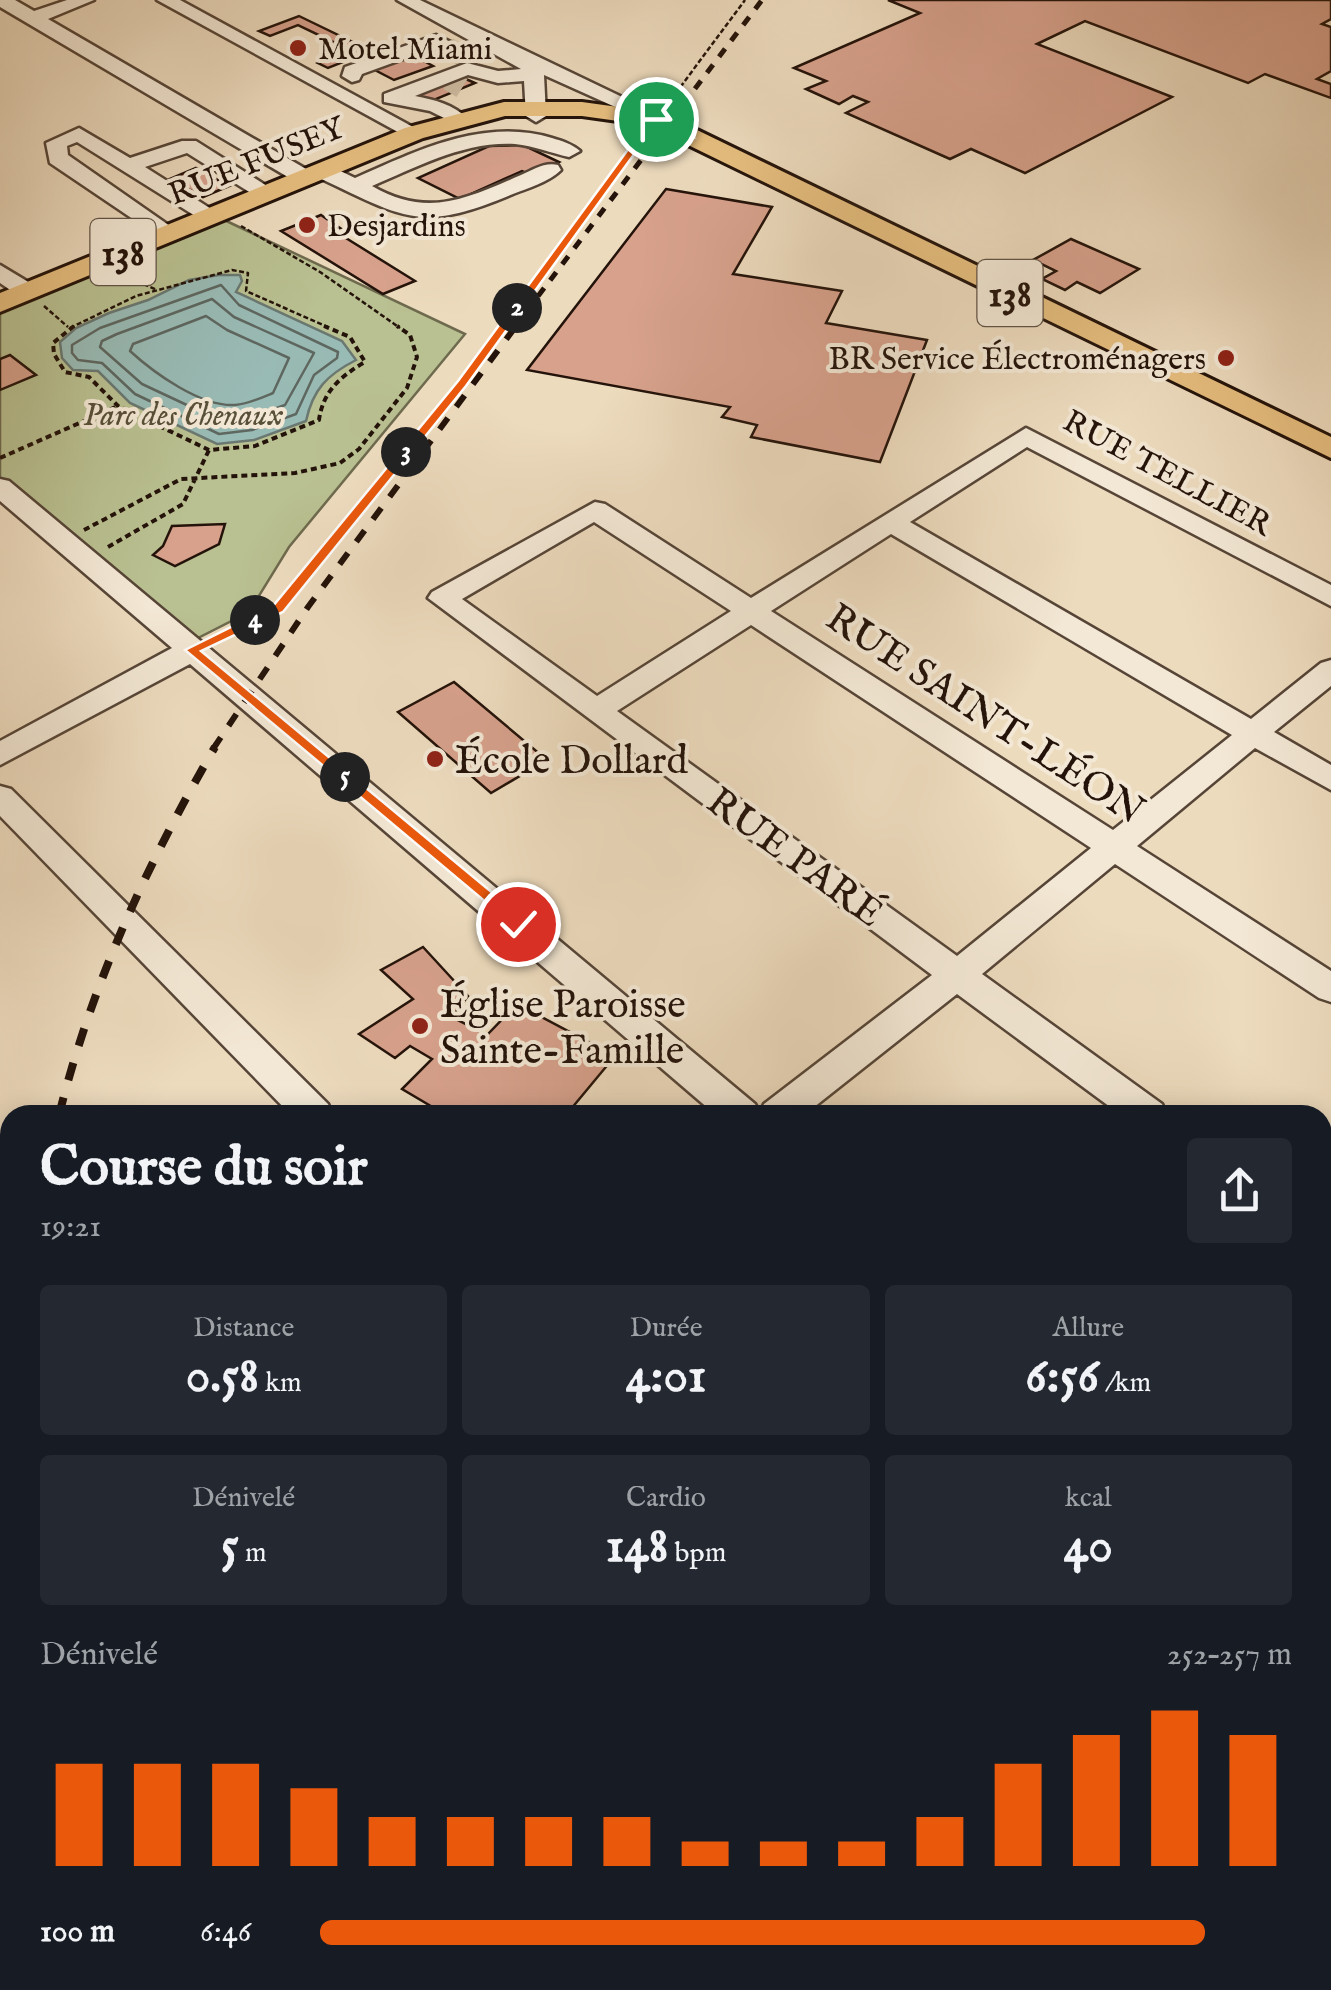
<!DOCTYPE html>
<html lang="fr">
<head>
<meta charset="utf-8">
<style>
  body { margin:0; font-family:"IM FELL English",serif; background:#242831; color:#f1f3f6; height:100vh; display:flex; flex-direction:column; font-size:38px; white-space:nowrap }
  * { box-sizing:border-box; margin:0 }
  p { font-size:32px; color:#9ea1a6 }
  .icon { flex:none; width:55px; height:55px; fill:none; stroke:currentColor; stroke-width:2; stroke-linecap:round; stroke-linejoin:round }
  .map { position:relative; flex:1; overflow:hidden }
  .side { position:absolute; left:0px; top:1105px; width:1332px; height:885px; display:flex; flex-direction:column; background:#171b24; border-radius:30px 30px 0 0; box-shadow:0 5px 25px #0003 }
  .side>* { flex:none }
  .pin { position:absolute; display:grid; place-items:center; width:85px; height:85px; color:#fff; margin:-42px; border:5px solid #fff; border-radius:50%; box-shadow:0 2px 10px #0007 }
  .km { position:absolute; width:50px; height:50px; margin:-25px; border-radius:50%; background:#222; color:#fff; font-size:28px; line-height:50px; text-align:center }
  .round { display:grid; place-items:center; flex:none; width:105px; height:105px; border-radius:10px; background:#242831 }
  .head { display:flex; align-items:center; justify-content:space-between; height:170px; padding:0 40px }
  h1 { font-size:55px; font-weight:800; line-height:75px }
  .metrics { display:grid; grid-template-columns:repeat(3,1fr); gap:15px; height:170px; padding:10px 40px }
  .metrics div { display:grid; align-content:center; border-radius:10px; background:#242831; text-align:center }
  .metrics b { font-size:50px; font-weight:800 }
  .metrics small { font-size:28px; font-weight:400 }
  .metrics p { font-size:28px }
  .chart { height:280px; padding:20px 40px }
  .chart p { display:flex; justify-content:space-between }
  .chart svg { width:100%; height:180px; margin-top:10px; stroke:#ea580c; stroke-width:6 }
  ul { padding:0 40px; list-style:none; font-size:32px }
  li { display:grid; grid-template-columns:160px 120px 1fr; align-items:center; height:75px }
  li i { height:25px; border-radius:12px; background:#ea580c }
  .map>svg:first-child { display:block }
</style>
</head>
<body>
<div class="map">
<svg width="1331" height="1990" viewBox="0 0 1331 1990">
  <rect width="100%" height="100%" fill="#eddbbe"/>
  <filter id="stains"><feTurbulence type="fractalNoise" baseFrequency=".002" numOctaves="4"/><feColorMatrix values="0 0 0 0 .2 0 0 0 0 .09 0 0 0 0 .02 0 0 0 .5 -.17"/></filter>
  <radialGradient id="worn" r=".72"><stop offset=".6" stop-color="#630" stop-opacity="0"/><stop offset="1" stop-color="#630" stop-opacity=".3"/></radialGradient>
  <path fill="#b9c091" stroke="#6e6a4e" stroke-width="2.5" d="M218,217l247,117 -176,213 -40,65 -57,29 -192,-160v-171z"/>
  <path fill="#99bbb5" stroke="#6a7871" stroke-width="2.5" d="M219,275h21l2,6 -6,11 106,49 14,19c-29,15 -43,29 -50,61l-52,19 -37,4 -87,-41 -32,-32 -25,-1 -11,-12 -2,-16 16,-14 33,-15 39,-13 41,-20z"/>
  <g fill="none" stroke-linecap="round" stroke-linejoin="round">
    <path stroke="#5e6760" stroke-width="2.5" d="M221,285l18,20 99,47 -1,6 -23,17 -18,39 -44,16 -33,4 -84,-40 -33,-31 -24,-3 -6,-7v-8l28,-17z
      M212,299l22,18 80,36 -29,52 -36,13 -28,3 -79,-37 -42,-37 2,-6 15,-7z
      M206,316l21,14 62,28 -16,35c-12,5 -25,11 -38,12 -34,2 -81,-32 -105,-54l3,-7z"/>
  </g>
  <path fill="#d7a18c" stroke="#24130a" stroke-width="2.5" d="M888,0h443v19l-9,5 9,3v44l-14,8 14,5v14l-66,-24 -17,9 -163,-62 -48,23 135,53 -147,76 -54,-24 -21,10 -104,-46 22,-11 -15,-6 -14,8 -33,-15 20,-8 -32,-13 126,-55z
    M299,16l72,35 -43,17 -10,-5 32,-13 -52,-25 -28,11 -11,-5z
    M411,54l22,12 -39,14 -23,-12z
    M459,76l16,7 -46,19 -16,-8z
    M523,145l36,17 -28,13 -9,-4 -62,28 -42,-21 71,-32z
    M196,168l33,18 -26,11 -33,-18z
    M666,189l106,18 -39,67 109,17 -16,32 101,17 -47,122 -129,-25 6,-12 -35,-8 8,-10 -203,-37z
    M321,215l19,13 -7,2 82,51 -32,13 -102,-63z
    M1071,239l68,30 -39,24 -23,-11 -12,8 -23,-11 14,-8 -23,-11z
    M10,355l26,20 -36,15v-31z
    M225,524l-6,20 -44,22 -22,-11 10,-9 9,-20z
    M454,682l93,78 -56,33 -93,-81z
    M423,947l45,49 -16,21 35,18 30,-31 98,52 -49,59h-120l-44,-26 30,-30 -22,-13 -15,12 -36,-24 54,-35 -32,-29z"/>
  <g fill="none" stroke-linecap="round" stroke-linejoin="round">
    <path stroke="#cfbda3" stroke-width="21" stroke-dasharray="21 10" stroke-linecap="butt" d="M448,48l17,9
      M449,80l13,8"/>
    <defs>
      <path id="minor" d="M0,0h15l19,11 33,-11h27l-46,19 265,154 1,-7h16l25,12c61,-27 129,-61 197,-40 10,3 20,6 28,13l-11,6c-18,-4 -35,-11 -54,-13 -50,-3 -98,23 -143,42 55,32 94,13 149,-11 12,-5 23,-13 37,-10l3,5c-12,12 -33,18 -48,24 -96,41 -111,22 -198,-18l-1,7h-16l-298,-176z
        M157,0h23l244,133 -3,4h-14z
        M397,0h23l250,120 -10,6 -7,-2 -109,-49 2,41 -10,6 -10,-6 -2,-35 -26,2 -30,-8 -53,21c20,4 38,8 53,23l-3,4 -7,2 -28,-14 -46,-9v-8l83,-31 31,8 23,-2z
        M436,35l19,9v8l-21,-4 -72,26 -3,6 -7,2 -10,-6 3,-9z
        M79,128l51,30 52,-17h14l82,52 -11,7 -8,-2 -72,-45 -42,14 71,45 3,5 -3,5 -8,2 -131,-82 -10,4 1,9 112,78 -11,7 -8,-2 -111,-75 -4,-20z
        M0,265l35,21 4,5 -4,5h-16l-19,-13z
        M1026,428l305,157v21l-304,-159 -117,75 341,197 70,-56 10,-3v26l-57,46 57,33v25l-76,-42 -118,98 194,125v31l-12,-4 -204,-134 -133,110 180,130 5,11h-46l-164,-121 -153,121h-88l-526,-451 -190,101v-24l172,-93 -172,-147v-22l9,2 746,623 5,9 4,-9 168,-129 -504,-377 4,-6 163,-90 10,2 146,94zM594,522l137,89 -134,85 -135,-97zM891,534l341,201 -119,95 -342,-219zM751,625l340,223 -134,108 -340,-245z
        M0,786l11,3 317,315 5,11h-42l-291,-299z
        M1322,1226l9,3v37l-9,-3z
        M1331,1551v51l-9,4v-52z
        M10,1818v60l-10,5v-61z
        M161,1980h65l4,10h-64z
        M337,1980h52l-3,10h-52z
        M1154,1980h58l4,10h-57z"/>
      <path id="major" d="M504,102h78l80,11 669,324v21l-684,-333 -65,-9h-77l-82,22 -423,174v-19l405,-165z"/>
    </defs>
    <use href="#minor" stroke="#564537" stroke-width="5"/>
    <use href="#major" stroke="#24130a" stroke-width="6"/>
    <path stroke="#24130a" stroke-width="2.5" stroke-dasharray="5 2.5" stroke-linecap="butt" d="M667,105l78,-105
      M241,226l79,46 80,56
      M123,275l34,15
      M44,306l24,21
      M70,328l66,-32 96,-26 16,3 -2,18 84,37
      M502,328l140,-191"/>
    <path stroke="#24130a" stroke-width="4" stroke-dasharray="6 4" stroke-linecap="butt" d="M74,326l-21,17 1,11 11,18 24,5 29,29 91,44 46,-4 64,-26c4,-29 22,-44 46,-58l-15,-25 -26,-11
      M0,458l118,-52
      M84,530l97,-51 114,-6 45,-10 19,-14 48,-61 10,-31 -7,-22 -13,-9
      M108,547l75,-43 26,-54
      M217,638l61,-29 226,-283"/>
    <use href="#minor" fill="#f3e8d5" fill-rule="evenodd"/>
    <use href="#major" fill="#e6be7f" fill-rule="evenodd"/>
    <path stroke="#24130a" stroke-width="5" stroke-dasharray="10 10" stroke-linecap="butt" d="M514,328l248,-328"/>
    <path stroke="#24130a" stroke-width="6" stroke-dasharray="14 14" stroke-linecap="butt" d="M213,749l95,-142 208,-281"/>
    <path stroke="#24130a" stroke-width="8" stroke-dasharray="18 18" stroke-linecap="butt" d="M59,1115c33,-132 88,-251 156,-368"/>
    <path stroke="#24130a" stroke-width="10" stroke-dasharray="22 22" stroke-linecap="butt" d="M0,1638l10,-124"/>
  </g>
  <path fill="#ea580c" stroke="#fff" stroke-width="2.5" d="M656,116l38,22 -5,2 -38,-9 -185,255 -183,226 -82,39 323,268v9l-6,1 -333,-279 88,-44 185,-225 188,-256 21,4 -14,-8z"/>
  <g fill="#8f2418" stroke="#f3e8d5" stroke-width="4">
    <circle cx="298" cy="48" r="10"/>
    <circle cx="307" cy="225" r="10"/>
    <circle cx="1226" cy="358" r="10"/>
    <circle cx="435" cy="759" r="10"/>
    <circle cx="420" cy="1026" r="10"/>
  </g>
  <g text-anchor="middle" stroke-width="8" stroke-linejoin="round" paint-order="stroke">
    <g font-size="32" fill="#24130a" stroke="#f3e8d5" text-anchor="start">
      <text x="318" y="59">Motel Miami</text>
      <text x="327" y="236">Desjardins</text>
      <text x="1206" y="369" text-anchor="end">BR Service Électroménagers</text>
    </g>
    <g font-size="32" fill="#24130a" stroke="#f3e8d5">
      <text transform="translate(256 160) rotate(-22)" y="11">RUE FUSEY</text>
      <text transform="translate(1168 472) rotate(28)" y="11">RUE TELLIER</text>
    </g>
    <g font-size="32" font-style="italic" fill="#585039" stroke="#f3e8d5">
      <text x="183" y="425">Parc des Chenaux</text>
    </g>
    <g fill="#f3e8d5" stroke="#625347" stroke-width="2.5">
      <rect x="90.5" y="219" width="65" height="66" rx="8"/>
      <rect x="977.5" y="260" width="65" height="66" rx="8"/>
    </g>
    <g font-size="38" font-weight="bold" fill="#24130a">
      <text x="123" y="265">138</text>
      <text x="1010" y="306">138</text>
    </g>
    <g font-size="40" fill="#24130a" stroke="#f3e8d5">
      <text transform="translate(986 713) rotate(33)" y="14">RUE SAINT-LÉON</text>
      <text transform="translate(796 856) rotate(36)" y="14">RUE PARÉ</text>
    </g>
    <g font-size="40" fill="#24130a" stroke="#f3e8d5" text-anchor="start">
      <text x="455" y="773">École Dollard</text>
      <text x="440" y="1017">Église Paroisse<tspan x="440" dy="46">Sainte-Famille</tspan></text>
    </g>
  </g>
  <rect width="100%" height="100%" filter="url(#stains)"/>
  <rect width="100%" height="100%" fill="url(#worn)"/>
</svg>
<div class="pin" style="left:656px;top:119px;background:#1e9e55"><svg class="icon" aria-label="arrive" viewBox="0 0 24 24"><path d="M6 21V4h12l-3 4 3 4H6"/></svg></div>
<div class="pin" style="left:518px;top:924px;background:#d93025"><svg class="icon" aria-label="check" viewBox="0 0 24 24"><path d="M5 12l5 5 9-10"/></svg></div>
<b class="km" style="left:517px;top:308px">2</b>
<b class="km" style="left:406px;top:452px">3</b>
<b class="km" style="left:255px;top:620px">4</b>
<b class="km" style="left:345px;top:777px">5</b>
<section class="side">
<div class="head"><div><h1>Course du soir</h1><p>19:21</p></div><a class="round"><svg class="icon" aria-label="share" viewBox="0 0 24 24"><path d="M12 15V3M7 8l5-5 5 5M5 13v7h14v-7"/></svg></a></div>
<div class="metrics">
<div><p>Distance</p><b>0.58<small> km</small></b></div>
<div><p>Durée</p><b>4:01</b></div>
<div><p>Allure</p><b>6:56<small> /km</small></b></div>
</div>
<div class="metrics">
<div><p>Dénivelé</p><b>5<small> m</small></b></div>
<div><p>Cardio</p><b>148<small> bpm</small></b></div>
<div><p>kcal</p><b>40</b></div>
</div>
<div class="chart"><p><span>Dénivelé</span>252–257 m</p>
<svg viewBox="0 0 160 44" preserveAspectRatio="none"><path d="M5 44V19M15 44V19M25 44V19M35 44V25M45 44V32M55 44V32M65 44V32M75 44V32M85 44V38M95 44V38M105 44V38M115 44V32M125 44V19M135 44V12M145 44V6M155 44V12"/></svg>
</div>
<ul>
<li><b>100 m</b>6:46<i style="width:91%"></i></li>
</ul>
</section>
</div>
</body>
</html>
